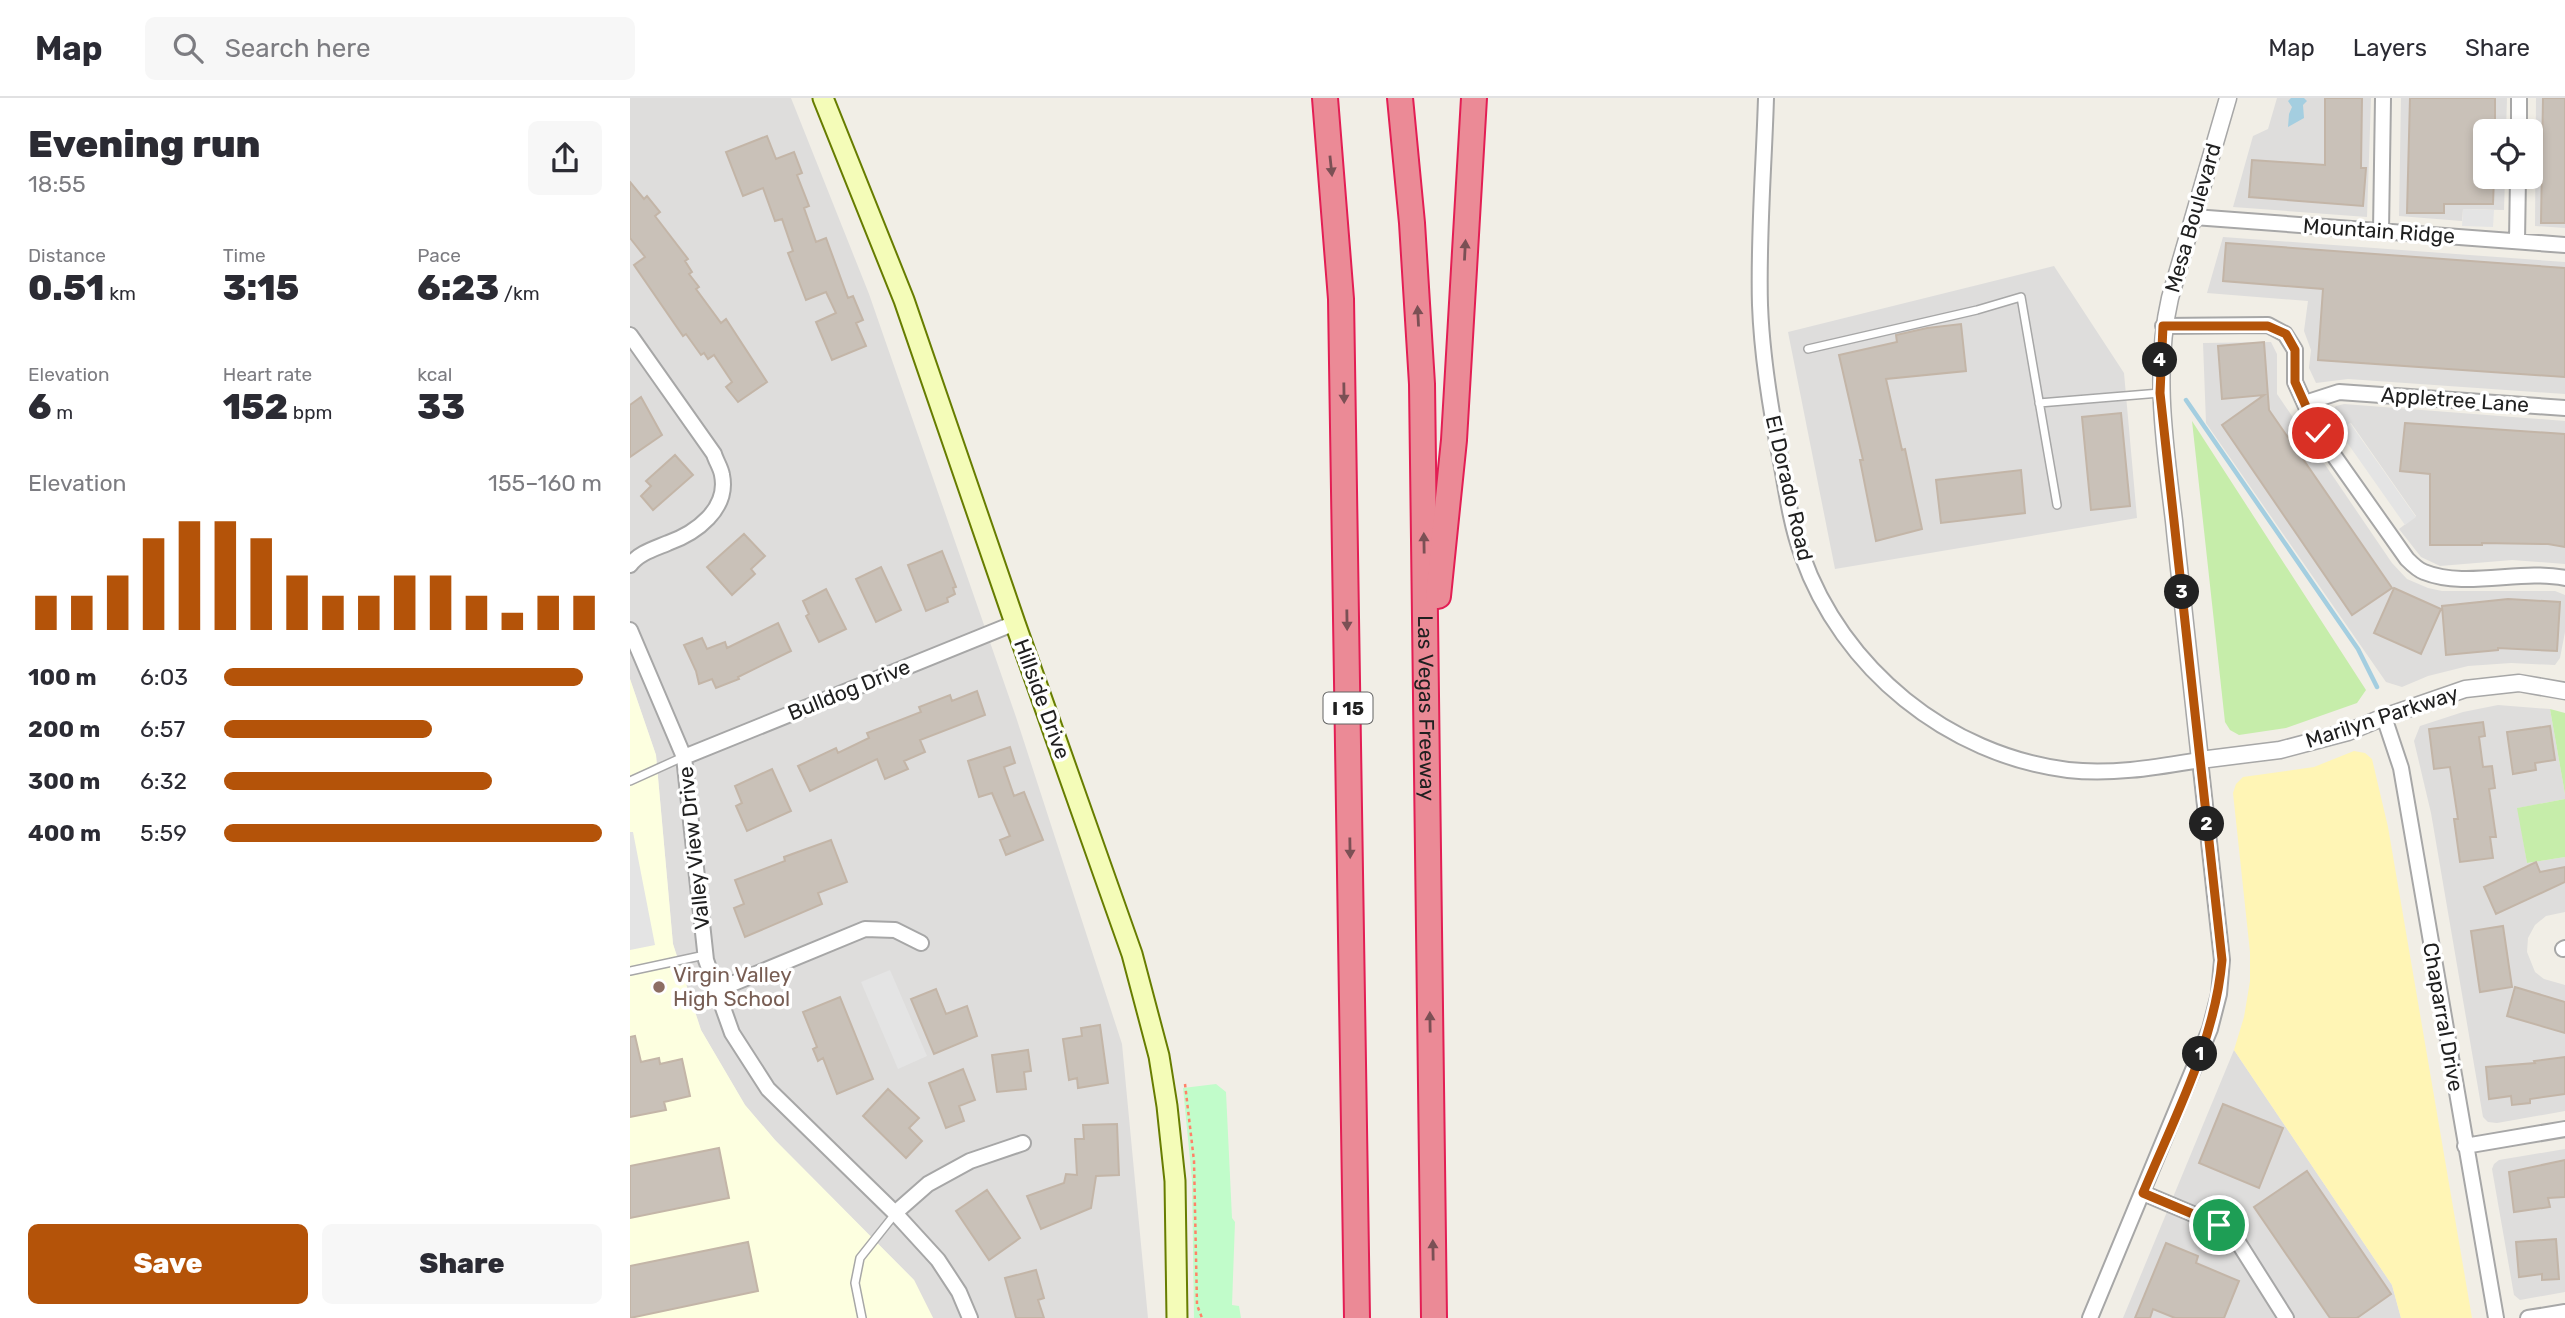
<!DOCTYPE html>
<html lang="en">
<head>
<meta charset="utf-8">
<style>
  body { margin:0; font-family:Rubik,sans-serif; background:#f7f7f7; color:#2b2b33; height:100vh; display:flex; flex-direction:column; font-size:26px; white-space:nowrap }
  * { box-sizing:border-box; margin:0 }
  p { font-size:23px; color:#7c7c81 }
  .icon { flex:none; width:38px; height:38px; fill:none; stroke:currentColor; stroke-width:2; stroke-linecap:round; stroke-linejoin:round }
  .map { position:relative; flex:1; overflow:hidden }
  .panel { display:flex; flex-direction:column; background:#fff; width:630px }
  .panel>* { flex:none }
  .fabs { position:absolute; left:1843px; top:21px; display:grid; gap:14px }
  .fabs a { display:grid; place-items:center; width:70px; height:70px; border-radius:10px; background:#fff; box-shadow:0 4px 10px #0003; font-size:35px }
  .pin { position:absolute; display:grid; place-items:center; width:60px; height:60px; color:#fff; margin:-30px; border:4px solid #fff; border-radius:50%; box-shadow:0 2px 7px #0007 }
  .km { position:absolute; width:35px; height:35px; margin:-18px; border-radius:50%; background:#222; color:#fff; font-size:19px; line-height:35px; text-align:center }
  .round { display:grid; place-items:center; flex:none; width:74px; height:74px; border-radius:10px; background:#f7f7f7 }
  .summary { display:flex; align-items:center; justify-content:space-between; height:119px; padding:0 28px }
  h1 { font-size:38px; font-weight:800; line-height:52px }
  .metrics { display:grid; grid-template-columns:repeat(3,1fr); gap:10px; height:119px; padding:7px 28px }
  .metrics div { display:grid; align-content:center }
  .metrics b { font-size:35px; font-weight:800 }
  .metrics small { font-size:19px; font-weight:400 }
  .metrics p { font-size:19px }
  .chart { height:196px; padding:14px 28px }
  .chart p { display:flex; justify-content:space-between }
  .chart svg { width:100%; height:126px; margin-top:7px; stroke:#b45309; stroke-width:6 }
  .button { display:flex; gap:14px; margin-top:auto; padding:14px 28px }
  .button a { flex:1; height:80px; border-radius:10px; background:#b45309; color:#fff; font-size:28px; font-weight:800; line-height:80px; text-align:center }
  .button a+a { background:#f7f7f7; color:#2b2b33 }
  ul { padding:0 28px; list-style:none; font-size:23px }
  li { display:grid; grid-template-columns:112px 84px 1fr; align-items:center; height:52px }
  li i { height:18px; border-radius:9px; background:#b45309 }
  header { display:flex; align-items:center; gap:42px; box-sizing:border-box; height:98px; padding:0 35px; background:#fff; border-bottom:2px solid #e1e1e2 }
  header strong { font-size:33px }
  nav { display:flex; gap:38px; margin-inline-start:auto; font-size:24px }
  .search { width:490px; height:63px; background:#f7f7f7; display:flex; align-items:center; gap:18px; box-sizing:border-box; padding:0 24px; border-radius:10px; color:#7c7c81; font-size:26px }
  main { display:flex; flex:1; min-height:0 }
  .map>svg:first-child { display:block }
</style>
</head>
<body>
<header>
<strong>Map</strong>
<div class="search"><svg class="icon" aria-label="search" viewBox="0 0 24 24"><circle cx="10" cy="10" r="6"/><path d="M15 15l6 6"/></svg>Search here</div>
<nav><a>Map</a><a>Layers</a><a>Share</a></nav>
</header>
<main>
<section class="panel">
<div class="summary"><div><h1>Evening run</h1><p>18:55</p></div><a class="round"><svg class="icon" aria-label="share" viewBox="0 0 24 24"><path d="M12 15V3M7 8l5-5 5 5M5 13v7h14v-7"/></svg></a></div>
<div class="metrics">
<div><p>Distance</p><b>0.51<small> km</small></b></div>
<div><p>Time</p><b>3:15</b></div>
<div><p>Pace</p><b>6:23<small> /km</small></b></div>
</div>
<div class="metrics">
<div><p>Elevation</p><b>6<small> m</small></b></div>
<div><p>Heart rate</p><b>152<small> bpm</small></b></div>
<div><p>kcal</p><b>33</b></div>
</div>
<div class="chart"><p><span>Elevation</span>155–160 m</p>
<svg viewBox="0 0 160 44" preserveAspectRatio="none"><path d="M5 44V32M15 44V32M25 44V25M35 44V12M45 44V6M55 44V6M65 44V12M75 44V25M85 44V32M95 44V32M105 44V25M115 44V25M125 44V32M135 44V38M145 44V32M155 44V32"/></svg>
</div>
<ul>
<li><b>100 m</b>6:03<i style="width:95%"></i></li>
<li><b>200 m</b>6:57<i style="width:55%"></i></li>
<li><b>300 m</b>6:32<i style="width:71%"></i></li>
<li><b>400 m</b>5:59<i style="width:100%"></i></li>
</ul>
<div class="button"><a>Save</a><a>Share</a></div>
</section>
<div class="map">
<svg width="1935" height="1220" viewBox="0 0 1935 1220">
  <rect width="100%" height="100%" fill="#f1eee6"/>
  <path fill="#dedddc" d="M0,0h161l78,196 147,423 106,327 26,274h-215l-19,-38 -139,-140 -30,-35 -44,-75 -28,-86 -17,-189 -26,-76z
    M1647,0h94l-4,119 -134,-10 20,-71 15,-7z
    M1771,0h106l-1,33h-21v46h20l-1,33 -41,-1 -1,12 -63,-5z
    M1906,0h29v130l-30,-2z
    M1593,139l342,25v132l-217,-15 -32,4 -7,-15 2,-18 -7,-19 4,-30 -101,-8z
    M1424,168l70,107 13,145 -302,51 -47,-237z
    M1641,244l6,12v40l115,169 15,16 21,9 14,3h113l10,4v37l-5,26 -5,7 -44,-2 -43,3 -40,10 -26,11 -16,-5 -180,-259 -3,-80z
    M1714,306l221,17v143l-53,-4 -72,6 -19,-9 -22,-28 17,-13 -65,-93 -12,8h-5l-4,-4 -2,-9 2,-6 6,-6z
    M1868,607l52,4 15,85v5l-47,9 9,55 38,-6v55l-19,4 -11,9 -7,13 -1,14 8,20 9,7 21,6v126l-68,12 -9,-1 -5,-5 -52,-304 -17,-72 6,-15 43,-14z
    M1604,952l158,235 9,33h-278z
    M1935,1051v143l-45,8 -6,-5 -22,-126 2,-5 5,-4z"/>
  <path fill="#fdffe0" d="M0,581l26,76 17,189 28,86 44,75 30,35 139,140 19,38h-303z"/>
  <path fill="#c6edaa" d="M1562,323l174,269 -9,13 -71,25 -47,7 -9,-5 -5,-8z
    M1920,611l15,4v81z
    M1935,701v58l-38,6 -10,-55z"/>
  <path fill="#fff5b5" d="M1724,653l11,2 7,6 16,68 84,491h-71l-9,-33 -158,-235 10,-33 6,-36v-29l-17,-159 3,-9 7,-7 71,-10z"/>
  <path fill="#c1fcca" d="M586,986l10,8 6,126 3,4 -3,83 7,1 2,12h-47l-2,-138 -9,-92z"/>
  <path fill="#e4e4e4" d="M1833,111l31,1 -1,17 -31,-1z
    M1720,325l66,94 -11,8 -66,-94z
    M0,734h3l22,113 -25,5z
    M260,872l37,86 -29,13 -37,-87z"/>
  <path fill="#a4cee0" d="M1661,0h13l3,3 -4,4 1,13 -16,9 1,-13 3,-7 -4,-6z"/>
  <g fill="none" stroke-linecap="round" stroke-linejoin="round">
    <path stroke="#a4cee0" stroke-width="4.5" d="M1556,302l172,249 19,38"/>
  </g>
  <path fill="#c9c1b8" stroke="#c3b5a7" stroke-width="2" d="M1695,0h37l-1,70h5l-3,38 -114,-9 3,-37 73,5z
    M1780,0h85v33h-10v46h9l-1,27h-49v9h-37z
    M1913,0h22v125h-24z
    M137,38l9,23 18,-7 8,21 -5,2 12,31 -5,2 12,34 10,-4 22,60 5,-2 10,24 -7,3 10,23 -34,14 -16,-38 20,-9 -10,-21 -20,8 -18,-47 5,-2 -11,-32 -7,2 -12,-33 -20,8 -17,-44z
    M0,84l14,17 3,-3 13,16 -5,4 33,43 -3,2 7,11 -3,2 10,13 -3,2 25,34 5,-4 41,63 -29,20 -12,-15 6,-5 -18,-27 -6,4 -4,-6 -3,2 -15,-21 -3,2 -49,-71 11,-8 -15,-19z
    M1596,145l339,25v109l-247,-17 5,-71 -100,-8z
    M1331,226l5,47 -80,8 16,71 3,-1 17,80 -46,12 -16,-81h3l-24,-105 58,-13 -1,-7 31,-7z
    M1634,244l5,68 123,178 -40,27 -130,-190 42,-30 -42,4 -4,-53z
    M11,299l21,38 -32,22v-52z
    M1491,315l9,93 -39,4 -9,-93z
    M1775,325l160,11v113l-17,-3 -66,-1v2h-52v-71l-30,-3z
    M45,357l18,20 -40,35 -12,-14 10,-10 -5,-5z
    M1391,372l4,43 -84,10 -5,-43z
    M114,436l21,22 -14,13 4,5 -23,21 -25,-28z
    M312,453l14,36 -3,1 2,6 -8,4 1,4 -22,9 -18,-46z
    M251,469l20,43 -25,12 -20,-43z
    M1764,490l47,21 -20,45 -47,-21z
    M196,491l20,40 -27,13 -13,-26 3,-2 -6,-13z
    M1878,501l52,3 -3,49 -59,-3v2l-52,5 -4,-49z
    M148,525l13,28 -53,26 1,2 -23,9 -4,-9 -13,5 -3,-13 -12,-26 18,-7 5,11 18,-7 2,6z
    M347,593l8,24 -65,25 5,12 -21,9 4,8 -23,10 -8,-20 -67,32 -12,-25 38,-18 2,5 31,-15 -2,-5 54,-21 -2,-5 31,-12 2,6z
    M1853,624l2,14 -6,1 4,30 9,-1 3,22 -6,1 7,48h-6l3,21 -33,4 -6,-43h4l-8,-52 -16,2 -5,-40z
    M1920,628l5,34 -20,3 1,7 -23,4 -6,-42z
    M380,649l5,16 -11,4 10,29 10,-4 19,48 -37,15 -6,-15 10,-4 -18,-43 -13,4 -11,-36z
    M142,671l19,42 -44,20 -11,-25 6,-3 -7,-17z
    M201,742l16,42 -29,11 4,11 -77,33 -11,-29 10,-4 -9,-24 50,-19 -1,-4z
    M1906,764l4,10 25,-5v15l-69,32 -12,-27z
    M1873,828l9,61 -32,5 -9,-61z
    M1885,889l50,15v31l-58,-17z
    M306,891l10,25 21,-8 10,30 -43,18 -23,-55z
    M210,899l33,82 -36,15 -14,-36 -5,3 -5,-12 4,-2 -14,-35z
    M470,927l8,58 -30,5 -1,-10 -8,2 -6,-41 19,-3 -1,-8z
    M5,938l6,26 18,-4 1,6 22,-5 8,37 -26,6 2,8 -36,7v-80z
    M398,952l3,21 -7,1 2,17 -29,3 -5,-37z
    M1935,959v37l-35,5v4l-18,2 -1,-9 -22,3 -3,-32 49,-4 -1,-2z
    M333,971l12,31 -16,6 5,15 -18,7 -17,-45z
    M258,991l31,29 -10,10 13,13 -16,17 -43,-42z
    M1593,1006l60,24 -24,60 -60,-25z
    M487,1026l2,51 -23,1 -5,32 -50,21 -14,-33 37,-13 2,-9 11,1 -2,-36h9l-1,-14z
    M89,1050l10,50 -99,20v-52z
    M1935,1062v37l-17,1 2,9 -36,5 -5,-40z
    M1677,1073l84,123 -34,24h-27l-76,-111z
    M357,1092l33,48 -31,22 -33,-49z
    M1926,1141l3,40 -17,1v-6l-23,3 -3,-35z
    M118,1144l10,49 -128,27v-52z
    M1536,1145l32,13 -2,7 43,18 -15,37h-49l-22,-9 -3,9h-15z
    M406,1172l8,28 -6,2 6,18h-28l-11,-40z"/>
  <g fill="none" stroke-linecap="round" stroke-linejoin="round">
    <defs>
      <path id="service" d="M1178,251l169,-39 44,-13 36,208
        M1409,305l121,-10
        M0,683l53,-24
        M0,873l75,-16
        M232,1220l-7,-35 5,-25 35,-44"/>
      <path id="minor" d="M1136,0c-2,68 -8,138 -6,207 2,55 11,108 22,162 5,29 10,61 20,88 40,114 146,200 266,215 45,5 89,-3 132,-10l22,200 -3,34 -9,35 -120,289
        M1889,33v-33
        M1564,119l371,28
        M1751,133l2,-133
        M1887,143l1,-64
        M1533,228l105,-1 17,9 10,16v32l23,51 89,126c5,5 11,11 17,13 42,17 96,-3 141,6
        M0,237l84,119c2,7 7,14 8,21 7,34 -26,58 -54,68 -14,6 -29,10 -38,22
        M1675,305l34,-11 226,16
        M0,532l54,127 22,203 26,73 36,56 127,124 43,47 21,32 11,26
        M1754,619l17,51 95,550
        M54,659l331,-134
        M1933,851l2,-1
        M87,892l148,-61 30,1 26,13
        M1835,1048l100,-17
        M1513,1095l76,32 19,17 48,76
        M265,1115l33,-29 42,-23 53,-18
        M1898,1220l37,-6"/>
      <path id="tertiary" d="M1598,0l-58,200c-17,74 -5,148 4,223 8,80 17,160 26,239l80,-10 68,-18 36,-15 81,-28 54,-6 46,8"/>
      <path id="secondary" d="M193,0l81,202 111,323 117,331 27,102 8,50 8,75 2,137"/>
      <g id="motorway">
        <path d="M695,0l16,201 16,1019"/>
        <path id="s1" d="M770,0l12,125 10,161 12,934"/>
        <path d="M808,498l16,-156 20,-342"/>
      </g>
    </defs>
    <use href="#service" stroke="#a7a7a7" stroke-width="10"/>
    <use href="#minor" stroke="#a7a7a7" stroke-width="18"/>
    <use href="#tertiary" stroke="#a7a7a7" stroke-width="19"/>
    <use href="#secondary" stroke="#677d00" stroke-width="23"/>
    <use href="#motorway" stroke="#e31e54" stroke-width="28"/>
    <path stroke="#ff8268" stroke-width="2.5" stroke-dasharray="3.5 3.5" stroke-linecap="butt" d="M555,986l9,77 3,144 5,13"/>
    <use href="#service" stroke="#fff" stroke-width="7"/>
    <use href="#minor" stroke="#fff" stroke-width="14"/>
    <use href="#tertiary" stroke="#fff" stroke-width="16"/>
    <use href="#secondary" stroke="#f4fcb8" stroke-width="19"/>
    <use href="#motorway" stroke="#eb8a96" stroke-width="24"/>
  </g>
  <defs><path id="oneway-solid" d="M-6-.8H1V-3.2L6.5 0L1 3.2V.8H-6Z" transform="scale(1.75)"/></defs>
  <g fill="#7b5055">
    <use href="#oneway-solid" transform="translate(701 68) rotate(84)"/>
    <use href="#oneway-solid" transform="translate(835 152) rotate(-87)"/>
    <use href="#oneway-solid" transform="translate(788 218) rotate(-93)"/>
    <use href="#oneway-solid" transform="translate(714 295) rotate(89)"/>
    <use href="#oneway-solid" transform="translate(794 445) rotate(-91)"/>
    <use href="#oneway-solid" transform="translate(717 522) rotate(89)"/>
    <use href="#oneway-solid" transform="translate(720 750) rotate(89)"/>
    <use href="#oneway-solid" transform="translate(800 924) rotate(-91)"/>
    <use href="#oneway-solid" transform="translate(803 1152) rotate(-91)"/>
  </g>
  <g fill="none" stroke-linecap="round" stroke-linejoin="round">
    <defs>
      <path id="route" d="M1589,1127l-76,-32c31,-75 72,-151 79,-233l-62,-567 3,-67h105l18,8 9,16v32l23,51"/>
    </defs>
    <use href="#route" stroke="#fff" stroke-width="14"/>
    <use href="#route" stroke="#b45309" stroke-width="9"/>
  </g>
  <circle fill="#8d6e63" stroke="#fff" stroke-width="2.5" cx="29" cy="889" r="7"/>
  <g text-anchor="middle" stroke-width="7" stroke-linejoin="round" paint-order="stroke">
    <rect fill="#fff" stroke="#636363" stroke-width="2" x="693.5" y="594.5" width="49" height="31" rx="5"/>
    <g font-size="19" font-weight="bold" fill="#202020">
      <text x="718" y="617">I 15</text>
    </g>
    <g font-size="21" fill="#202020" stroke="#fff">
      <text transform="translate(1563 120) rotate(-74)" y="7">Mesa Boulevard</text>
      <text transform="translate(1749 133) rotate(4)" y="7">Mountain Ridge</text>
      <text transform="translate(1825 302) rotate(4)" y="7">Appletree Lane</text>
      <text transform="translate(1159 390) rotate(77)" y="7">El Dorado Road</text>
      <text transform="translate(219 592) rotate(-22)" y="7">Bulldog Drive</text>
      <text transform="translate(412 601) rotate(70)" y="7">Hillside Drive</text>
      <text dy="7" stroke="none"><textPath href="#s1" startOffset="611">Las Vegas Freeway</textPath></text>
      <text transform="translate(1752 619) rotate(-18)" y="7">Marilyn Parkway</text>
      <text transform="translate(64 750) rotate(-96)" y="7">Valley View Drive</text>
      <text transform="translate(1813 919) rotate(80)" y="7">Chaparral Drive</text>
    </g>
    <g font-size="21" fill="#785e54" stroke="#fff" text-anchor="start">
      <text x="43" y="884">Virgin Valley<tspan x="43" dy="24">High School</tspan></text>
    </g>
  </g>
</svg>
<div class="fabs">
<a><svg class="icon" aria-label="locate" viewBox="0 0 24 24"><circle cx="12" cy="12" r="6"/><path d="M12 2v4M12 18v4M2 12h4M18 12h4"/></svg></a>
</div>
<div class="pin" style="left:1589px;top:1127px;background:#1e9e55"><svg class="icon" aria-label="arrive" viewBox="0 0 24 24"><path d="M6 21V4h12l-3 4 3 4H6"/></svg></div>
<div class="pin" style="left:1688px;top:335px;background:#d93025"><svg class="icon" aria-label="check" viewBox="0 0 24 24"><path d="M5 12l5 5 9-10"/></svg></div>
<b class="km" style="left:1570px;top:956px">1</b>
<b class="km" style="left:1577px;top:726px">2</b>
<b class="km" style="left:1552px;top:494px">3</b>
<b class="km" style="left:1530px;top:262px">4</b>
</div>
</main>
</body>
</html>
